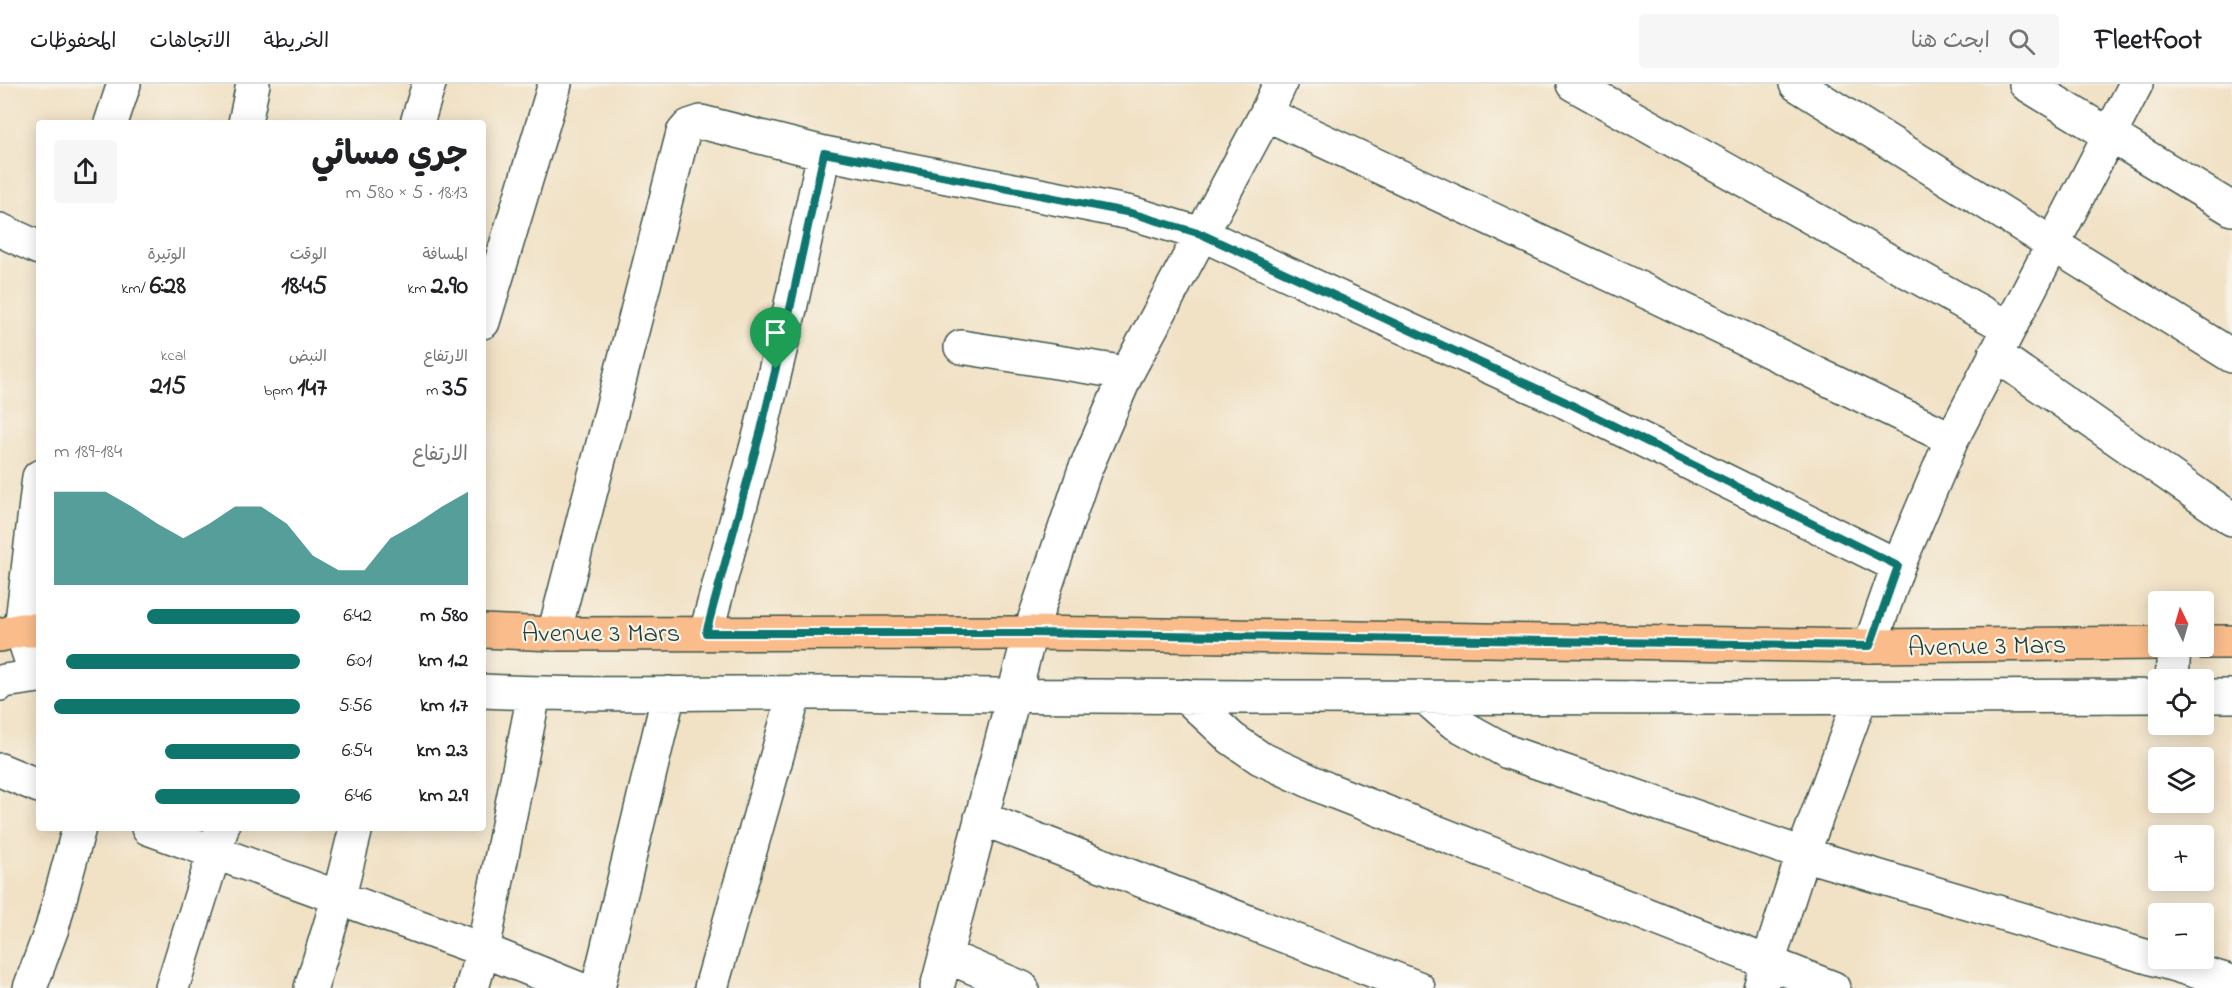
<!DOCTYPE html>
<html lang="ar">
<head>
<meta charset="utf-8">
<style>
  body { margin:0; font-family:"Indie Flower","Playpen Sans Arabic",sans-serif; background:#f6f6f6; color:#202124; direction:rtl; height:100vh; display:flex; flex-direction:column; font-size:22px; white-space:nowrap }
  * { box-sizing:border-box; margin:0 }
  p { font-size:20px; color:#757577 }
  .icon { flex:none; width:33px; height:33px; fill:none; stroke:currentColor; stroke-width:2; stroke-linecap:round; stroke-linejoin:round }
  .map { position:relative; flex:1; overflow:hidden; direction:ltr }
  .panel { position:absolute; left:36px; top:36px; width:450px; height:711px; display:flex; flex-direction:column; background:#fff; border-radius:6px; box-shadow:0 3px 15px #0003; direction:rtl }
  .panel>* { flex:none }
  .needle { width:39px; rotate:355deg }
  .buttons { position:absolute; left:2148px; top:507px; display:grid; gap:12px }
  .buttons a { display:grid; place-items:center; width:66px; height:66px; border-radius:6px; background:#fff; box-shadow:0 3px 15px #0003; font-size:30px }
  .pin { position:absolute; display:grid; place-items:center; width:51px; height:51px; color:#fff; margin:-62px -26px; border-radius:50% 50% 50% 0; rotate:-45deg; box-shadow:0 0 6px #0007 }
  .pin .icon { rotate:45deg }
  .round { display:grid; place-items:center; flex:none; width:63px; height:63px; border-radius:6px; background:#f6f6f6 }
  .summary { display:flex; align-items:center; justify-content:space-between; height:102px; padding:0 18px }
  h1 { font-size:33px; font-weight:700; line-height:45px }
  .stats { display:grid; grid-template-columns:repeat(3,1fr); gap:9px; height:102px; padding:6px 18px }
  .stats div { display:grid; align-content:center }
  .stats b { font-size:26px; font-weight:700 }
  .stats small { font-size:16px; font-weight:400 }
  .stats p { font-size:16px }
  .chart { height:168px; padding:12px 18px }
  .chart p { display:flex; justify-content:space-between }
  .chart svg { width:100%; height:108px; margin-top:6px; fill:#0f766e; opacity:.7 }
  ul { padding:0 18px; list-style:none; font-size:20px }
  li { display:grid; grid-template-columns:96px 72px 1fr; align-items:center; height:45px }
  li i { height:15px; border-radius:8px; background:#0f766e }
  header { display:flex; align-items:center; gap:36px; box-sizing:border-box; height:84px; padding:0 30px; background:#fff; border-bottom:2px solid #e0e0e0 }
  header strong { font-size:28px }
  nav { display:flex; gap:33px; margin-inline-start:auto; font-size:21px }
  .search { width:420px; height:54px; background:#f6f6f6; display:flex; align-items:center; gap:15px; box-sizing:border-box; padding:0 21px; border-radius:6px; color:#757577; font-size:22px }
  .map>svg:first-child { display:block }
</style>
</head>
<body>
<header>
<strong>Fleetfoot</strong>
<div class="search"><svg class="icon" aria-label="search" viewBox="0 0 24 24"><circle cx="10" cy="10" r="6"/><path d="M15 15l6 6"/></svg>ابحث هنا</div>
<nav><a>الخريطة</a><a>الاتجاهات</a><a>المحفوظات</a></nav>
</header>
<div class="map">
<svg width="2232" height="904" viewBox="0 0 2232 904">
  <rect width="100%" height="100%" fill="#f7f3e8"/>
  <filter id="ink" filterUnits="userSpaceOnUse"><feTurbulence type="fractalNoise" baseFrequency=".0167" numOctaves="2"/><feDisplacementMap in="SourceGraphic" scale="12" xChannelSelector="R" yChannelSelector="G"/><feConvolveMatrix kernelMatrix="1 2 1 2 8 2 1 2 1" color-interpolation-filters="sRGB"/></filter>
  <filter id="wash" filterUnits="userSpaceOnUse"><feTurbulence type="fractalNoise" baseFrequency=".008" numOctaves="4" result="noise"/><feDisplacementMap in="SourceGraphic" scale="24" xChannelSelector="R" yChannelSelector="G"/><feGaussianBlur stdDeviation="1.35" result="paint"/><feColorMatrix in="noise" values="0 0 0 0 0 0 0 0 0 0 0 0 0 0 0 0 0 1.4 0 .05"/><feComposite in="paint" operator="in"/></filter>
  <g filter="url(#wash)">
    <rect width="100%" height="100%" fill="#f1e1c5"/>
  </g>
  <g filter="url(#ink)">
    <g fill="none" stroke-linecap="round" stroke-linejoin="round">
      <defs>
        <path id="minor" d="M1573,0l436,244
          M1796,0l436,272
          M2026,0l206,125
          M1266,30l358,167 328,158
          M111,39l13,-39
          M245,39l8,-39
          M417,39l12,-39
          M0,146l39,18
          M483,238l72,-238
          M961,263l166,26
          M1995,270l237,165
          M706,549l55,-203 29,-121 34,-156
          M554,550l129,-501 6,-7 12,-4 123,31 307,60 70,21 365,168 332,164
          M1870,562l28,-80 54,-127 184,-355
          M36,591l-15,-45 18,-153
          M2172,596l2,-34
          M0,600l4,-3 35,-5
          M483,607c121,6 241,0 362,2 149,3 297,3 446,4 289,1 578,2 867,-1
          M1186,612l45,42 29,20 67,31 506,199
          M2204,612h28
          M1426,614l26,23 56,31 295,102 429,128
          M0,686l39,16
          M981,734l437,170
          M148,744l335,122 94,38
          M946,872l76,32
          M30,904l22,-60 27,-100
          M172,904l50,-160
          M311,904l28,-92 17,-68
          M472,904l11,-38 51,-256
          M598,904l71,-295
          M711,904l84,-296
          M937,904l93,-355 54,-161 43,-99 139,-259 14,-30
          M1760,904l43,-134 57,-155"/>
        <path id="major" d="M483,547l71,3 476,-1 840,13 288,-3
          M0,551l21,-5h18
          M2204,558h28"/>
      </defs>
      <use href="#minor" stroke="#3e564a" stroke-width="36"/>
      <use href="#major" stroke="#3e564a" stroke-width="36"/>
      <use href="#minor" stroke="#fff" stroke-width="33"/>
      <use href="#major" stroke="#f9bc8a" stroke-width="33"/>
    </g>
  </g>
  <g fill="none" stroke-linecap="round" stroke-linejoin="round" filter="url(#ink)">
    <defs>
      <path id="route" d="M824,69l307,60 70,21 365,168 332,164 -28,80 -840,-13h-324l55,-203 29,-121z"/>
    </defs>
    <use href="#route" stroke="#fff" stroke-width="12"/>
    <use href="#route" stroke="#0f766e" stroke-width="8"/>
  </g>
  <g text-anchor="middle" stroke-width="4.5" stroke-linejoin="round" paint-order="stroke">
    <g font-size="27" fill="#1f3d34" stroke="#f7f3e8">
      <text x="601" y="557">Avenue 3 Mars</text>
      <text transform="translate(1987 561) rotate(-1)" y="9">Avenue 3 Mars</text>
    </g>
  </g>
</svg>
<div class="buttons">
<a><svg class="needle" viewBox="-14 -14 28 28"><path d="M0-13l5 13h-10z" fill="#e53935"/><path d="M0 13l5-13h-10z" fill="#757577"/></svg></a>
<a><svg class="icon" aria-label="locate" viewBox="0 0 24 24"><circle cx="12" cy="12" r="6"/><path d="M12 2v4M12 18v4M2 12h4M18 12h4"/></svg></a>
<a><svg class="icon" aria-label="layers" viewBox="0 0 24 24"><path d="M12 4l9 5-9 5-9-5zM3 14l9 5 9-5"/></svg></a>
<a>+</a>
<a>−</a>
</div>
<div class="pin" style="left:776px;top:285px;background:#1e9e55"><svg class="icon" aria-label="arrive" viewBox="0 0 24 24"><path d="M6 21V4h12l-3 4 3 4H6"/></svg></div>
<section class="panel">
<div class="summary"><div><h1>جري مسائي</h1><p>18:13 · 5 × 580 m</p></div><a class="round"><svg class="icon" aria-label="share" viewBox="0 0 24 24"><path d="M12 15V3M7 8l5-5 5 5M5 13v7h14v-7"/></svg></a></div>
<div class="stats">
<div><p>المسافة</p><b>2.90<small> km</small></b></div>
<div><p>الوقت</p><b>18:45</b></div>
<div><p>الوتيرة</p><b>6:28<small> /km</small></b></div>
</div>
<div class="stats">
<div><p>الارتفاع</p><b>35<small> m</small></b></div>
<div><p>النبض</p><b>147<small> bpm</small></b></div>
<div><p>kcal</p><b>215</b></div>
</div>
<div class="chart"><p><span>الارتفاع</span>184–189 m</p>
<svg viewBox="0 0 160 44" preserveAspectRatio="none"><path d="M0 44V6L10 6L20 6L30 12L40 19L50 25L60 19L70 12L80 12L90 19L100 32L110 38L120 38L130 25L140 19L150 12L160 6V44z"/></svg>
</div>
<ul>
<li><b>580 m</b>6:42<i style="width:62%"></i></li>
<li><b>1.2 km</b>6:01<i style="width:95%"></i></li>
<li><b>1.7 km</b>5:56<i style="width:100%"></i></li>
<li><b>2.3 km</b>6:54<i style="width:55%"></i></li>
<li><b>2.9 km</b>6:46<i style="width:59%"></i></li>
</ul>
</section>
</div>
</body>
</html>
